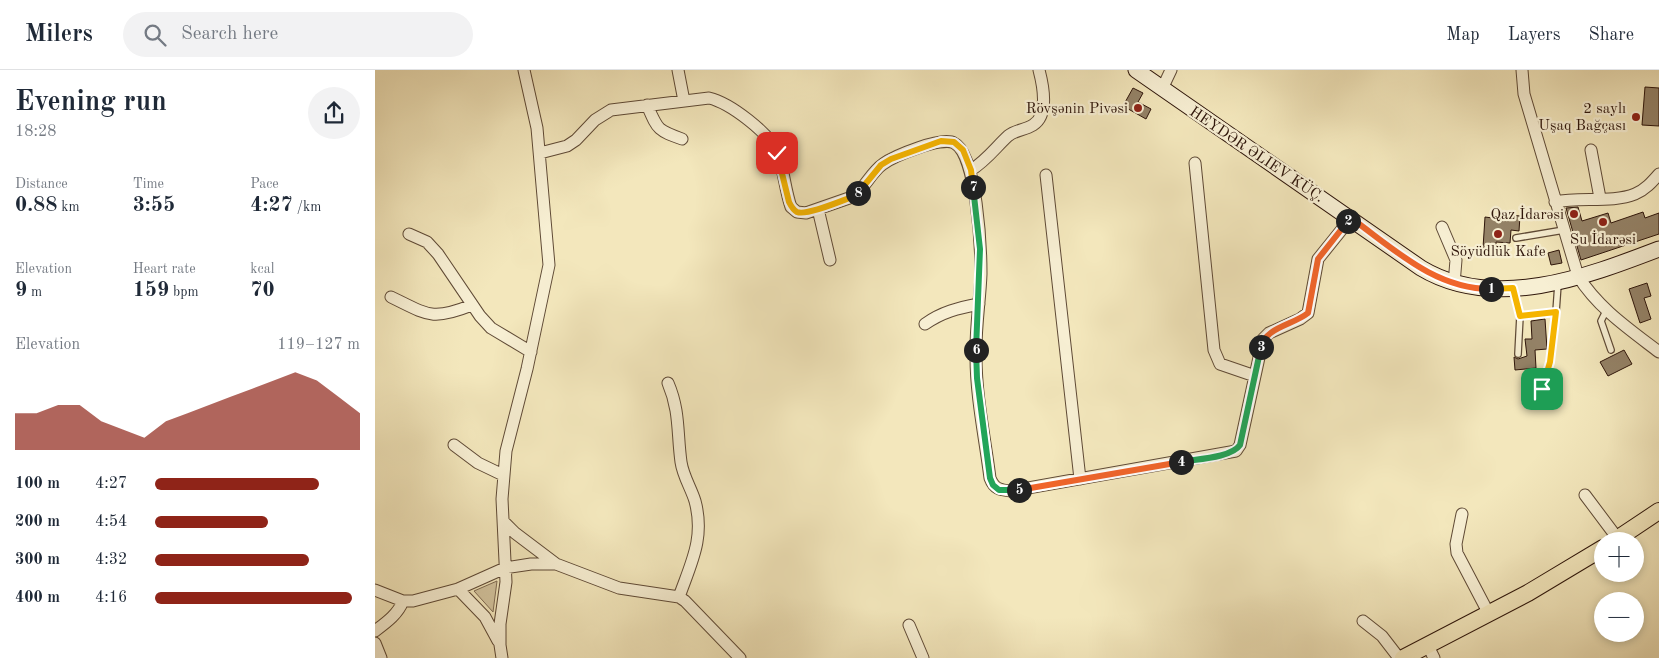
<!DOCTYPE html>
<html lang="en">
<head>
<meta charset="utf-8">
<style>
  body { margin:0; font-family:"Old Standard TT",serif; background:#f2f2f3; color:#1f2937; height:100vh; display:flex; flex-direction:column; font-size:19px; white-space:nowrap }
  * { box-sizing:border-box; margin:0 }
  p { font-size:16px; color:#747a83 }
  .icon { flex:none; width:28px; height:28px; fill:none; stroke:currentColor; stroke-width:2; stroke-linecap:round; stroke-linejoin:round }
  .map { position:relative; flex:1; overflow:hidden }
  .panel { display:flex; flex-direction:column; background:#fff; width:375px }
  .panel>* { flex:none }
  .fabs { position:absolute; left:1219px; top:462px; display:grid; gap:10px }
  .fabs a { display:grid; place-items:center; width:50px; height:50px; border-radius:50%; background:#fff; box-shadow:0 2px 8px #0003; font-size:25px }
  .pin { position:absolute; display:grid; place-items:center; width:42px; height:42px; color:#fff; margin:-21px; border-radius:10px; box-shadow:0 2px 8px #0006 }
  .km { position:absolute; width:25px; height:25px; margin:-12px; border-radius:50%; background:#222; color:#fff; font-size:14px; line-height:25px; text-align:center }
  .round { display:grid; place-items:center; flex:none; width:52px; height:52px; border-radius:26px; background:#f2f2f3 }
  .headline { display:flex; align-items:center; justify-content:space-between; height:85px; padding:0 15px }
  h1 { font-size:28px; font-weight:800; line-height:38px }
  .figures { display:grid; grid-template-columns:repeat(3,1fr); gap:8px; height:85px; padding:5px 15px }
  .figures div { display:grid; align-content:center }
  .figures b { font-size:21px; font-weight:800 }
  .figures small { font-size:14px; font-weight:400 }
  .figures p { font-size:14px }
  .chart { height:140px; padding:10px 15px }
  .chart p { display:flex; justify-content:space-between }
  .chart svg { width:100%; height:90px; margin-top:5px; fill:#8f2418; opacity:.7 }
  ul { padding:0 15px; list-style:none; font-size:16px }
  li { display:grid; grid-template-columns:80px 60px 1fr; align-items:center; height:38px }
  li i { height:12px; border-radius:6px; background:#8f2418 }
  header { display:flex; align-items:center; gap:30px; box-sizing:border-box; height:70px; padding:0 25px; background:#fff; border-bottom:1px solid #e0e1e3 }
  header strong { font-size:24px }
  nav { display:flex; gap:28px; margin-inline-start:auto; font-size:18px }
  .search { width:350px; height:45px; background:#f2f2f3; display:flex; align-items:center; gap:12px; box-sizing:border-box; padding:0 18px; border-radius:28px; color:#747a83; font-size:19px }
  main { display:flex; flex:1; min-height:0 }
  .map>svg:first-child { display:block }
</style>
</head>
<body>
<header>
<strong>Milers</strong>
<div class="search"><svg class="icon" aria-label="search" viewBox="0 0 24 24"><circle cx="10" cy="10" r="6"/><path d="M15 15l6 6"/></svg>Search here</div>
<nav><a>Map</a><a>Layers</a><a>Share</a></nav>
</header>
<main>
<section class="panel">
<div class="headline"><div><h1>Evening run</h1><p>18:28</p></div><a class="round"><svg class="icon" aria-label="share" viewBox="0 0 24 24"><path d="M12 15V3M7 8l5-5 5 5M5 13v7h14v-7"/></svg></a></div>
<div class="figures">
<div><p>Distance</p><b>0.88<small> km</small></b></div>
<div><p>Time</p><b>3:55</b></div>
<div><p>Pace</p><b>4:27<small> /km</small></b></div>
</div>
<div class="figures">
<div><p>Elevation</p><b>9<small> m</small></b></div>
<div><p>Heart rate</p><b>159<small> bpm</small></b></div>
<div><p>kcal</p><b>70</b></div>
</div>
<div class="chart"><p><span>Elevation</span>119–127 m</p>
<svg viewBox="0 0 160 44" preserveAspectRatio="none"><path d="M0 44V26L10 26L20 22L30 22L40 30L50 34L60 38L70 30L80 26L90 22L100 18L110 14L120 10L130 6L140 10L150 18L160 26V44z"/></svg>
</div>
<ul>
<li><b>100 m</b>4:27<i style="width:80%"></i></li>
<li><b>200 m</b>4:54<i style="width:55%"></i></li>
<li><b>300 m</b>4:32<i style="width:75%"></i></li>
<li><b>400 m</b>4:16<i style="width:96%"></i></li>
</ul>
</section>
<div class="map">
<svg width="1284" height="588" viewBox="0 0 1284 588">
  <rect width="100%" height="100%" fill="#f3e7bc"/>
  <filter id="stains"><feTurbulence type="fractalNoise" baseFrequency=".004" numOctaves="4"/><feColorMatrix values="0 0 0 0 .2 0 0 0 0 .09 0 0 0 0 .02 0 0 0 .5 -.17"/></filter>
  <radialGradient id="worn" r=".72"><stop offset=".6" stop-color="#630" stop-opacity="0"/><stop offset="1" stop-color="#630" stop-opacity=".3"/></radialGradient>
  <path fill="#d2c39e" stroke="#806c54" d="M122,511l-4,31 -19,-21z"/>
  <path fill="#948267" stroke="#2e150a" d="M1270,17l14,1v38l-17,-1z
    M758,18l10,5 -5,9 13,7 -5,10 -23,-13z
    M1203,137l4,14 26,-8 3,10 32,-11 2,6 14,-5v21l-78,26 -15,-52z
    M1125,144l20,2 -1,15 -8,-1 -1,13 -14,-1v7l-13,-1 2,-31 15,2z
    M1184,180l3,13 -11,2 -3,-12z
    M1272,213l4,13 -7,2 7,21 -11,4 -11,-34z
    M1170,249l2,30 -12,1 1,18 -21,2 -1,-13 4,2 9,-3 -2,-17h7l-1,-18z
    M1249,280l8,14 -24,12 -8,-14z"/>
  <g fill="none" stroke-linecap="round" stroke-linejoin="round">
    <defs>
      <path id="lane" d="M1141,168l48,-8
        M1138,220l7,26 36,-4 2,-28
        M1231,241l-5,10 10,29
        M1143,284l2,-38
        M1167,319l8,-27 6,-50"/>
      <path id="street" d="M303,0l6,31
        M1147,0l2,24 54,182c20,32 51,53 81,76
        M787,19l9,-19
        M272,35c11,25 10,25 35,34
        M1216,80l9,48
        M165,83l27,-7 9,-6 19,-20 16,-10 98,-12c21,5 61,35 69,56 6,17 7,36 13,53l6,5 9,1 46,-16c13,-8 18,-24 31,-33 11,-8 59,-28 71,-21 23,11 27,106 27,131 -1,27 -6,55 -5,83 0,40 9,81 14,121 4,11 10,12 21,13l225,-40 4,-6 23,-106 6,-6 31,-14 8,-6 10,-54 33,-41
        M820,93l19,187 6,14 35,12
        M596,100c15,-9 25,-23 37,-34 7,-6 17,-6 25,-11 16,-10 10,-40 6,-55
        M671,105l34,304
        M1180,132c25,-5 58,1 80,-8 10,-4 17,-12 24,-20
        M443,139l12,51
        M1067,157l14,33 -2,24
        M34,164l18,8 11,12 42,62 11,12 40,24
        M16,227c37,18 41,24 81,8
        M550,254c17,-12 33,-16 54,-20
        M293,313c12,28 9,50 13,79 2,14 10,26 14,39 10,37 -4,62 -16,96
        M79,375l24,18 25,12
        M1210,425l33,44
        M1087,444l-6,30 1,9 32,61
        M128,451l12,12 41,31
        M83,519l27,28 13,24
        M0,520l28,11h10l45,-12 47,-21 26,-4h25l63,24 60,9 6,4 55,57
        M988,551l19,15 17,22
        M534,555l14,33
        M0,561c12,-9 23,-17 28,-30
        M0,573l6,15
        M1053,576l6,12
        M127,588l-2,-13v-21l6,-42 -4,-83 4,-48 21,-82 22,-104 -12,-137 -13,-58"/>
      <path id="secondary" d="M761,0l285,198c73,44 165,9 238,-19"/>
      <path id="primary" d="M1239,471l45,-30
        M1028,588l125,-65 75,-45"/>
    </defs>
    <use href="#lane" stroke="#5f4a36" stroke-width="8"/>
    <use href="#street" stroke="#5f4a36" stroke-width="13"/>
    <use href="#secondary" stroke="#2e150a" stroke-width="17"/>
    <use href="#primary" stroke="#2e150a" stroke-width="18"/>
    <use href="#lane" stroke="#f7efd3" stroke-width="5.5"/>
    <use href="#street" stroke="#f7efd3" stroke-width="11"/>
    <use href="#secondary" stroke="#f7efd3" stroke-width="15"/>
    <use href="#primary" stroke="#f3e7bc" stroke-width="16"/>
  </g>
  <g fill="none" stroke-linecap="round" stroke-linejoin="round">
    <defs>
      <path id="split-1" d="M1116,219l22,-1 7,28 36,-4 -6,50 -8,27"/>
      <path id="split-2" d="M973,151l3,-3c43,31 84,71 140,71"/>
      <path id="split-3" d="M886,277c5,-20 32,-22 47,-34l10,-54 30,-38"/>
      <path id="split-4" d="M806,392c15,-3 50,-4 59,-17l21,-98"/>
      <path id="split-5" d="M644,420l162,-28"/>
      <path id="split-6" d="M601,280l1,28 13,100 3,7 6,5h20"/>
      <path id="split-7" d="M598,117l7,62 -4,101"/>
      <path id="split-8" d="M483,123l23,-28 10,-6 50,-18 13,1 9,8 8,20 2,17"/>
      <path id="split-9" d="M402,83l12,49c2,4 4,8 8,10 9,4 44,-11 55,-15l6,-4"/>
    </defs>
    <use href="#split-1" stroke="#fff" stroke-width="10"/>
    <use href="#split-2" stroke="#fff" stroke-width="10"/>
    <use href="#split-3" stroke="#fff" stroke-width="10"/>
    <use href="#split-4" stroke="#fff" stroke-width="10"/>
    <use href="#split-5" stroke="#fff" stroke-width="10"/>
    <use href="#split-6" stroke="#fff" stroke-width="10"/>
    <use href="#split-7" stroke="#fff" stroke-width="10"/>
    <use href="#split-8" stroke="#fff" stroke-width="10"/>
    <use href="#split-9" stroke="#fff" stroke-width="10"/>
    <use href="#split-1" stroke="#f5b400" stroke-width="6"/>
    <use href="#split-2" stroke="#f0652b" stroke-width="6"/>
    <use href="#split-3" stroke="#f0652b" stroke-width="6"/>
    <use href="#split-4" stroke="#22a559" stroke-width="6"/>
    <use href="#split-5" stroke="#f0652b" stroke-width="6"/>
    <use href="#split-6" stroke="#22a559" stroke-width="6"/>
    <use href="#split-7" stroke="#22a559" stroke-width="6"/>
    <use href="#split-8" stroke="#f5b400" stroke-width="6"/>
    <use href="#split-9" stroke="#f5b400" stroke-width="6"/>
  </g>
  <g fill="#8f2418" stroke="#f7efd3" stroke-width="2">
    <circle cx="763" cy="38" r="5"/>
    <circle cx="1261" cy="47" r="5"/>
    <circle cx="1199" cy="144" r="5"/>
    <circle cx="1228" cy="152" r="5"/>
    <circle cx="1123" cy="164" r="5"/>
  </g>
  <g text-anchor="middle" stroke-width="4.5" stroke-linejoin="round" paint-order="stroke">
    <g font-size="15" fill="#2e150a" stroke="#f7efd3" text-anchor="end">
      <text x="753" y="43">Rövşənin Pivəsi</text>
      <text x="1251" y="43">2 saylı<tspan x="1251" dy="17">Uşaq Bağçası</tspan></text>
      <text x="1189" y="149">Qaz İdarəsi</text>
      <text x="1228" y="174" text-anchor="middle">Su İdarəsi</text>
      <text x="1123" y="186" text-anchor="middle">Söyüdlük Kafe</text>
    </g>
    <g font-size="15" fill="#2e150a" stroke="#f7efd3">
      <text transform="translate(882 84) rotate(34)" y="5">HEYDƏR ƏLIEV KÜÇ.</text>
    </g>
  </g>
  <rect width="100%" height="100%" filter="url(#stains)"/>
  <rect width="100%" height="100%" fill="url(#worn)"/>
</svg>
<div class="fabs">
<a>+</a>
<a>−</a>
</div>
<div class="pin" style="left:1167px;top:319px;background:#1e9e55"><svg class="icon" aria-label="arrive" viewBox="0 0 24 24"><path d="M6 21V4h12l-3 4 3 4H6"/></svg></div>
<div class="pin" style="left:402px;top:83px;background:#d93025"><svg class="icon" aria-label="check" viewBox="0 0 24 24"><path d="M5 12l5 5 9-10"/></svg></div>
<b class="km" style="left:1116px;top:219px">1</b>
<b class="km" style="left:973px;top:151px">2</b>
<b class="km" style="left:886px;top:277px">3</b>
<b class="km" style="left:806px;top:392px">4</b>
<b class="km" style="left:644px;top:420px">5</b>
<b class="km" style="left:601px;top:280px">6</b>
<b class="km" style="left:598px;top:117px">7</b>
<b class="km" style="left:483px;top:123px">8</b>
</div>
</main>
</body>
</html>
